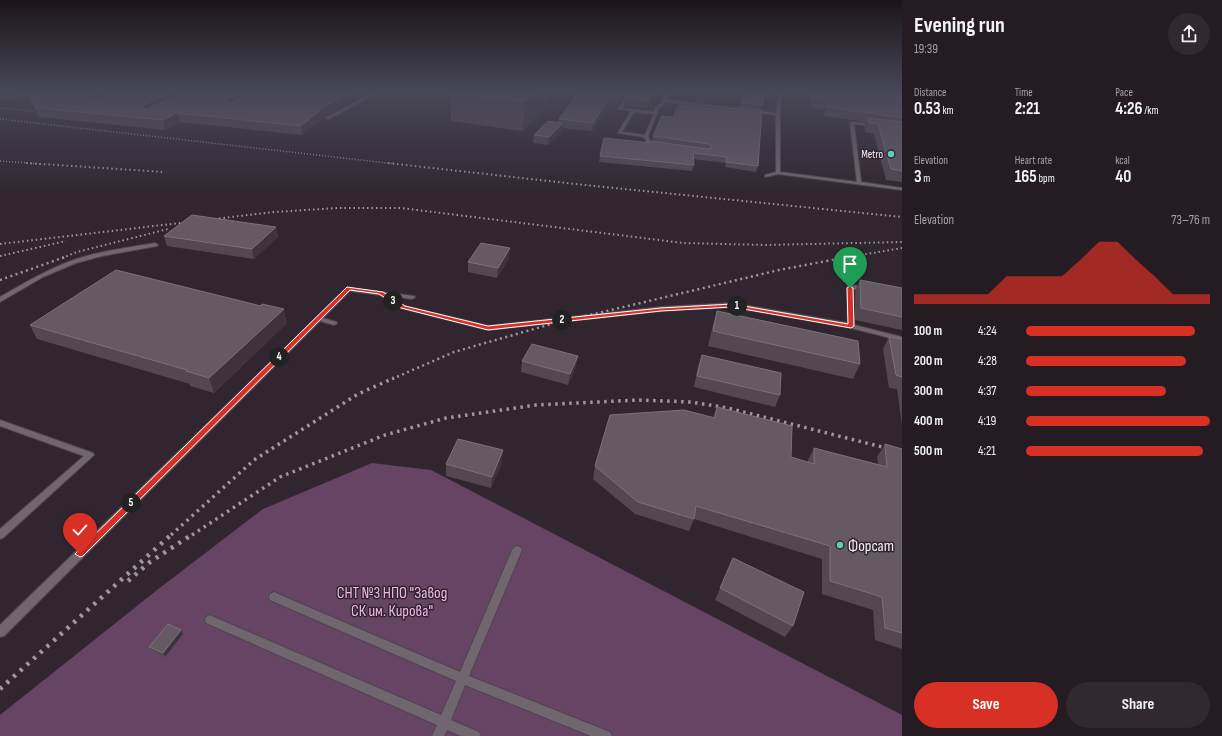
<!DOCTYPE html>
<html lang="en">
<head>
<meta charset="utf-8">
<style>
  body { margin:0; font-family:"Sofia Sans Condensed",sans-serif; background:#312930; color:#f1f3f6; height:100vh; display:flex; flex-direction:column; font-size:15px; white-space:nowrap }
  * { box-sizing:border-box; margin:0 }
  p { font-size:13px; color:#a3a1a6 }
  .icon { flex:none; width:22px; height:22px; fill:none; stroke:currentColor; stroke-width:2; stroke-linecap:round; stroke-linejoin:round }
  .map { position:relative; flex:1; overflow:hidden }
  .details { display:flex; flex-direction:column; background:#251c23; width:320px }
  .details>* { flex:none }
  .pin { position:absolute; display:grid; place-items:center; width:34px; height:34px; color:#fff; margin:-41px -17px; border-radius:50% 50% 50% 0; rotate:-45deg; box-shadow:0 0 4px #0007 }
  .pin .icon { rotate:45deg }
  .km { position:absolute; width:20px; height:20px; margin:-10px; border-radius:50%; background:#222; color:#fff; font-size:11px; line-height:20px; text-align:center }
  .round { display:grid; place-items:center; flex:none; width:42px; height:42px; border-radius:21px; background:#312930 }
  .overview { display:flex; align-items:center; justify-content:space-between; height:68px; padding:0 12px }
  h1 { font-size:22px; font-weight:700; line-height:30px }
  .metrics { display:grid; grid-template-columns:repeat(3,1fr); gap:6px; height:68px; padding:4px 12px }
  .metrics div { display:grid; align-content:center }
  .metrics b { font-size:17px; font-weight:700 }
  .metrics small { font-size:11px; font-weight:400 }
  .metrics p { font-size:11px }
  .chart { height:112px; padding:8px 12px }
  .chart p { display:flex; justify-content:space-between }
  .chart svg { width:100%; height:72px; margin-top:4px; fill:#d93025; opacity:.7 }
  .action { display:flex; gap:8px; margin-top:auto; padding:8px 12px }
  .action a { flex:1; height:46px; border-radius:24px; background:#d93025; color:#fff; font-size:16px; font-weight:700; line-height:46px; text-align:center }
  .action a+a { background:#312930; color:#f1f3f6 }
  ul { padding:0 12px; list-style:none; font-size:13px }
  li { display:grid; grid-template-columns:64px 48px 1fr; align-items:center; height:30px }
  li i { height:10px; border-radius:5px; background:#d93025 }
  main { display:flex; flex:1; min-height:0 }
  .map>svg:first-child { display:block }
</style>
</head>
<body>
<main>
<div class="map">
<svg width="902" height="736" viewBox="0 0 902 736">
  <rect width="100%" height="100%" fill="#31262f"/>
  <path fill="#664463" d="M372,463l59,7 471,245v21h-902v-21l157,-125 106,-81z"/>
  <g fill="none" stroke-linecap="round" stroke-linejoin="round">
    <defs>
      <path id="service" d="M376,91h4l-51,28 -3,-1z
        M629,91h3l-10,17 32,4 2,-5 7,-6 4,-10h2l-2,9 109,13 3,-22h3l-2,19v62l77,10 -7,-59 2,-1 23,2 1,1 -2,1 -20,-2 7,58 41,6v2l-124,-16 -13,3v-2l11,-3v-57l-110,-13 -7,6 -11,28 3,7 6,2 -2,1 -7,-1 -4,-8 -26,-4 13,-22 -13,-2zM634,112l20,2 -9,21 -23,-3z
        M155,243l3,2 -1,1 -55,10 -26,7 -33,14 -43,25v-5c23,-13 46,-27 71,-36 27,-10 56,-13 84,-18z
        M850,285l15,2 3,2 -3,2 -12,-2 1,36 48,12v4l-51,-13 -119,-21 -71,4 -173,19 -87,-22 -21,-13 -30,-4 -27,27 13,4 1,1 -1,1 -2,1 -14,-4 -316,315 -4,1v-12l347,-337 67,8 1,1 -1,1 -2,1 -22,-3 15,10 83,20 173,-19 71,-4 116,20 -1,-36z
        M0,420l93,33 1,2 -91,83 -3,1v-10l84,-73 -84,-30z
        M517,546l3,1 2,3 -53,126 141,56 2,4h-21l-126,-51 -14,35 28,12 2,4h-20l-14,-6 -3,6h-12l5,-11 -231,-102 -1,-3 1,-3 4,-2 4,2 227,98 15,-34 -186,-81 -1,-3 1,-3 4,-2 4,2 182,78 52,-122 2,-3z"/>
    </defs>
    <use href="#service" stroke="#4e454d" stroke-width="2"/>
    <path stroke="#999097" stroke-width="1.5" stroke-dasharray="1.5 1.5" stroke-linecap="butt" d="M0,97l29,-3"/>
    <use href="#service" fill="#716570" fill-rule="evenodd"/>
    <path stroke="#a0979e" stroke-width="1.5" stroke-dasharray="1 2" stroke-linecap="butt" d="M0,99l61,-8
      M0,108l47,5
      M0,119l396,45
      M0,161l41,3"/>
    <path stroke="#a0979e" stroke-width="2" stroke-dasharray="1.5 3" stroke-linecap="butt" d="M26,163l138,9
      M388,163l197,22 317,32
      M0,244l274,-32 64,-4h63l282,35 82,2 137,-3
      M0,256l66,-15
      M62,258l15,-6 91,-23
      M843,258l59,-10"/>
    <path stroke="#a0979e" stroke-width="2.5" stroke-dasharray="2 3.5" stroke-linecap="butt" d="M0,280l65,-23
      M392,379l62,-27 94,-27 231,-55 69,-13"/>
    <path stroke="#a0979e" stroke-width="3.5" stroke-dasharray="2.5 4.5" stroke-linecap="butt" d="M171,535l83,-75 104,-66 36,-16
      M192,535l88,-58 105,-42 61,-17 90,-13 102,-5 53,2 37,6 174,44"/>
    <path stroke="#a0979e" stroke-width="4.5" stroke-dasharray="3 6" stroke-linecap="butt" d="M128,581l22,-19 43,-28
      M0,689l172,-155"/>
  </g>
  <path fill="#534851" d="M25,91h149l1,5 11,-5h183l-44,26 -23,18 -122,-13 -15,8 -126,-13 -11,-20z
    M573,91h55l-9,14 -10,-1 -17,27 -30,-3v3l-14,14 -15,-2 1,-8 24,-13 1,-3 15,-20 -2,-1z
    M631,91h25l-9,17 -22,-2 1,-8z
    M744,91l18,14 -1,4 -3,57 -2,6 -31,-5 1,-4 -33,-4 1,6 -2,6 -93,-9 1,-6 51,-13 1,-2 1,-5 20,-19 65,-5z
    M799,91h103v91l-16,-2 -12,-46 -9,-2 -1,-5 2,-5 -42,-6 1,-7 -14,-1 -2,-14 -10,-1z
    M451,93l96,12 -24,26 -72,-10z
    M276,227l2,10 -24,22 -87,-13 -3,-10z
    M509,258l-12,20 -29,-6v-10z
    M860,280l42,8v42l-47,-10v-29z
    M261,306l26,17 -73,70 -24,-7v-2l-153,-45 -7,-14z
    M717,311l143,53 -7,15 -145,-33 5,-21z
    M889,337l13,2v86l-5,-36 -8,-1 -6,-39z
    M702,355l78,40 -5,12 -81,-20 4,-21z
    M522,361l54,6 -8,18 -47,-13z
    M717,407l74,50 17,5v-2l6,-12 64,16 -1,-7 8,-13 17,5v200l-27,-9 -2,-30 -51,-16v-35l-128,-40 -5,12 -54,-17 -42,-35 2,-13 118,-49z
    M502,462l-11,26 -45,-12v-12z
    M728,570l65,56 -8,11 -70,-37z
    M181,630l2,4 -18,23 -13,-7 -3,-3z"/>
  <path fill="#3e333c" d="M103,91h21l-32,15 -3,-7v-2z
    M174,91l2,9 -31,16 -3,-10z
    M243,91h27l-42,18 -2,-7v-2z
    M353,91h16l-44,26 -23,18 -1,-9 23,-19z
    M536,91h13l-2,14 -24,26 2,-29z
    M625,91h3l-9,14 1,-8z
    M654,91h2l-9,17 2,-7z
    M610,96l-1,8 -17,27 1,-8z
    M177,113l3,9 -15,8 -2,-10z
    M563,123l-1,8 -14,14 1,-8z
    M276,227l2,10 -24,22 -2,-10z
    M510,248l-1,10 -12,20 1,-10z
    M284,309l3,14 -73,70 -5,-15z
    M578,356l-2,11 -8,18 2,-11z
    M503,450l-1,12 -11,26 1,-11z
    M181,630l2,4 -18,23 -2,-4z"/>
  <path fill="#655a63" stroke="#7c717a" d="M26,91h77l-14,6v2l5,1 20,-9h60l-32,15 1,2 4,1 39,-18h57l-17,9v2l5,1 23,-12h99l-29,16 -23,19 -124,-13 -14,7 -127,-12z
    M454,91h82l-11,11 -74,-9z
    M572,91h53l-5,6 -10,-1 -17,27 -34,-4 20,-27z
    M631,91h23l-5,10 -23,-3z
    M744,91h21l-3,14 -21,-3z
    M813,91h89v27l-75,-11 1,-7 -14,-1z
    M679,105l59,7 1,-5 23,3 -4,56 -32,-4 1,-5 -34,-4 1,12 -94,-9 4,-18 47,5v-2l57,8 3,-1 1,-2 -3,-2 -56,-8 9,-20 11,1z
    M868,118l34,4v49l-11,-2 -13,-45 -9,-1z
    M548,121l15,2 -14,14 -15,-2z
    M192,215l84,12 -24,22 -88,-13z
    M481,243l29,5 -12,20 -30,-6z
    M116,270l145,36 1,-2 22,5 -75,69 -23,-7 1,-1 -157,-45z
    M860,280l42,8v29l-41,-9z
    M717,311l141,30 2,23 -147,-33z
    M889,337l13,2v38l-6,-2z
    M532,344l46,12 -8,18 -48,-13z
    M702,355l79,18 -1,22 -83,-19z
    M717,407l75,19 -1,31 23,7v-16l73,19 -2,-23 17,5v184l-17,-5 -3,-31 -52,-16v-35l-134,-40 -2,13 -56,-17 -43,-36 15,-51 74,-5 31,8z
    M458,439l45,11 -11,27 -46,-13z
    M733,558l71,34 -11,34 -73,-38z
    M168,624l13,6 -18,23 -14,-6z"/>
  <linearGradient id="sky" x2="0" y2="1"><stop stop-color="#1b151a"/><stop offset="0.47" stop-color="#484758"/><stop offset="1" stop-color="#484758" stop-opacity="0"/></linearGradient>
  <rect width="902" height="194" fill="url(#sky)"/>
  <path fill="#d93025" stroke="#fff" d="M850,286l3,2 1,38 -3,2 -119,-21 -71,4 -173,19 -87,-22 -22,-14 -29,-4 -267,266 -3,1 -5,-3 272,-267 36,5 22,14 83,20 173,-18 71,-4 116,20 -1,-36z"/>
  <g fill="#5cceba" stroke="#31262f" stroke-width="1.5">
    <circle cx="891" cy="154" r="4"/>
    <circle cx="840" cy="545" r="4"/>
  </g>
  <g text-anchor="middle" stroke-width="3" stroke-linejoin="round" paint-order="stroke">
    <g font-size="11" fill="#f7f0f6" stroke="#31262f" text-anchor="end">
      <text x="883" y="158">Metro</text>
    </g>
    <g font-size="16" fill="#f7f0f6" stroke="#31262f" text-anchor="start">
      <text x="848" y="551">Форсат</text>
    </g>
    <g font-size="16" fill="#f3b5ec" stroke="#31262f">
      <text x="392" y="598">СНТ №3 НПО "Завод<tspan x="392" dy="18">СК им. Кирова"</tspan></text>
    </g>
  </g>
</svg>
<div class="pin" style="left:850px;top:288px;background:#1e9e55"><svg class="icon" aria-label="arrive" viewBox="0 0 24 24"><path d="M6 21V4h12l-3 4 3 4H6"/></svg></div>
<div class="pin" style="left:80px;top:554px;background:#d93025"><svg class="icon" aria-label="check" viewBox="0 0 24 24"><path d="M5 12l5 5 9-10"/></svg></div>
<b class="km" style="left:737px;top:306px">1</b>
<b class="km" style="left:562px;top:320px">2</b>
<b class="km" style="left:393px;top:301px">3</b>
<b class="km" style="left:279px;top:357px">4</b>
<b class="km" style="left:131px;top:503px">5</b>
</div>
<section class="details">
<div class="overview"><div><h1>Evening run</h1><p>19:39</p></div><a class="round"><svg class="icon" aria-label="share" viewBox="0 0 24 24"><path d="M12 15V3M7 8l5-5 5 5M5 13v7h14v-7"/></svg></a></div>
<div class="metrics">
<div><p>Distance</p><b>0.53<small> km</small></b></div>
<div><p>Time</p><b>2:21</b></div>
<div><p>Pace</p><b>4:26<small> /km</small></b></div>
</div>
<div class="metrics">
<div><p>Elevation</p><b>3<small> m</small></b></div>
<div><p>Heart rate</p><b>165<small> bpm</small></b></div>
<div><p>kcal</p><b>40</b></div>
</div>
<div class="chart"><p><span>Elevation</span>73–76 m</p>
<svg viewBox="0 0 160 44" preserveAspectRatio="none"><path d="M0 44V38L10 38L20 38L30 38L40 38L50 27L60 27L70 27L80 27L90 17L100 6L110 6L120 17L130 27L140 38L150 38L160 38V44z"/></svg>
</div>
<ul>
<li><b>100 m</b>4:24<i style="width:92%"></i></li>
<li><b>200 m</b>4:28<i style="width:87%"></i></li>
<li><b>300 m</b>4:37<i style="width:76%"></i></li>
<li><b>400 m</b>4:19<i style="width:100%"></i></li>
<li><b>500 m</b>4:21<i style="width:96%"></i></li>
</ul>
<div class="action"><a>Save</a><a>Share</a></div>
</section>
</main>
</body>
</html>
